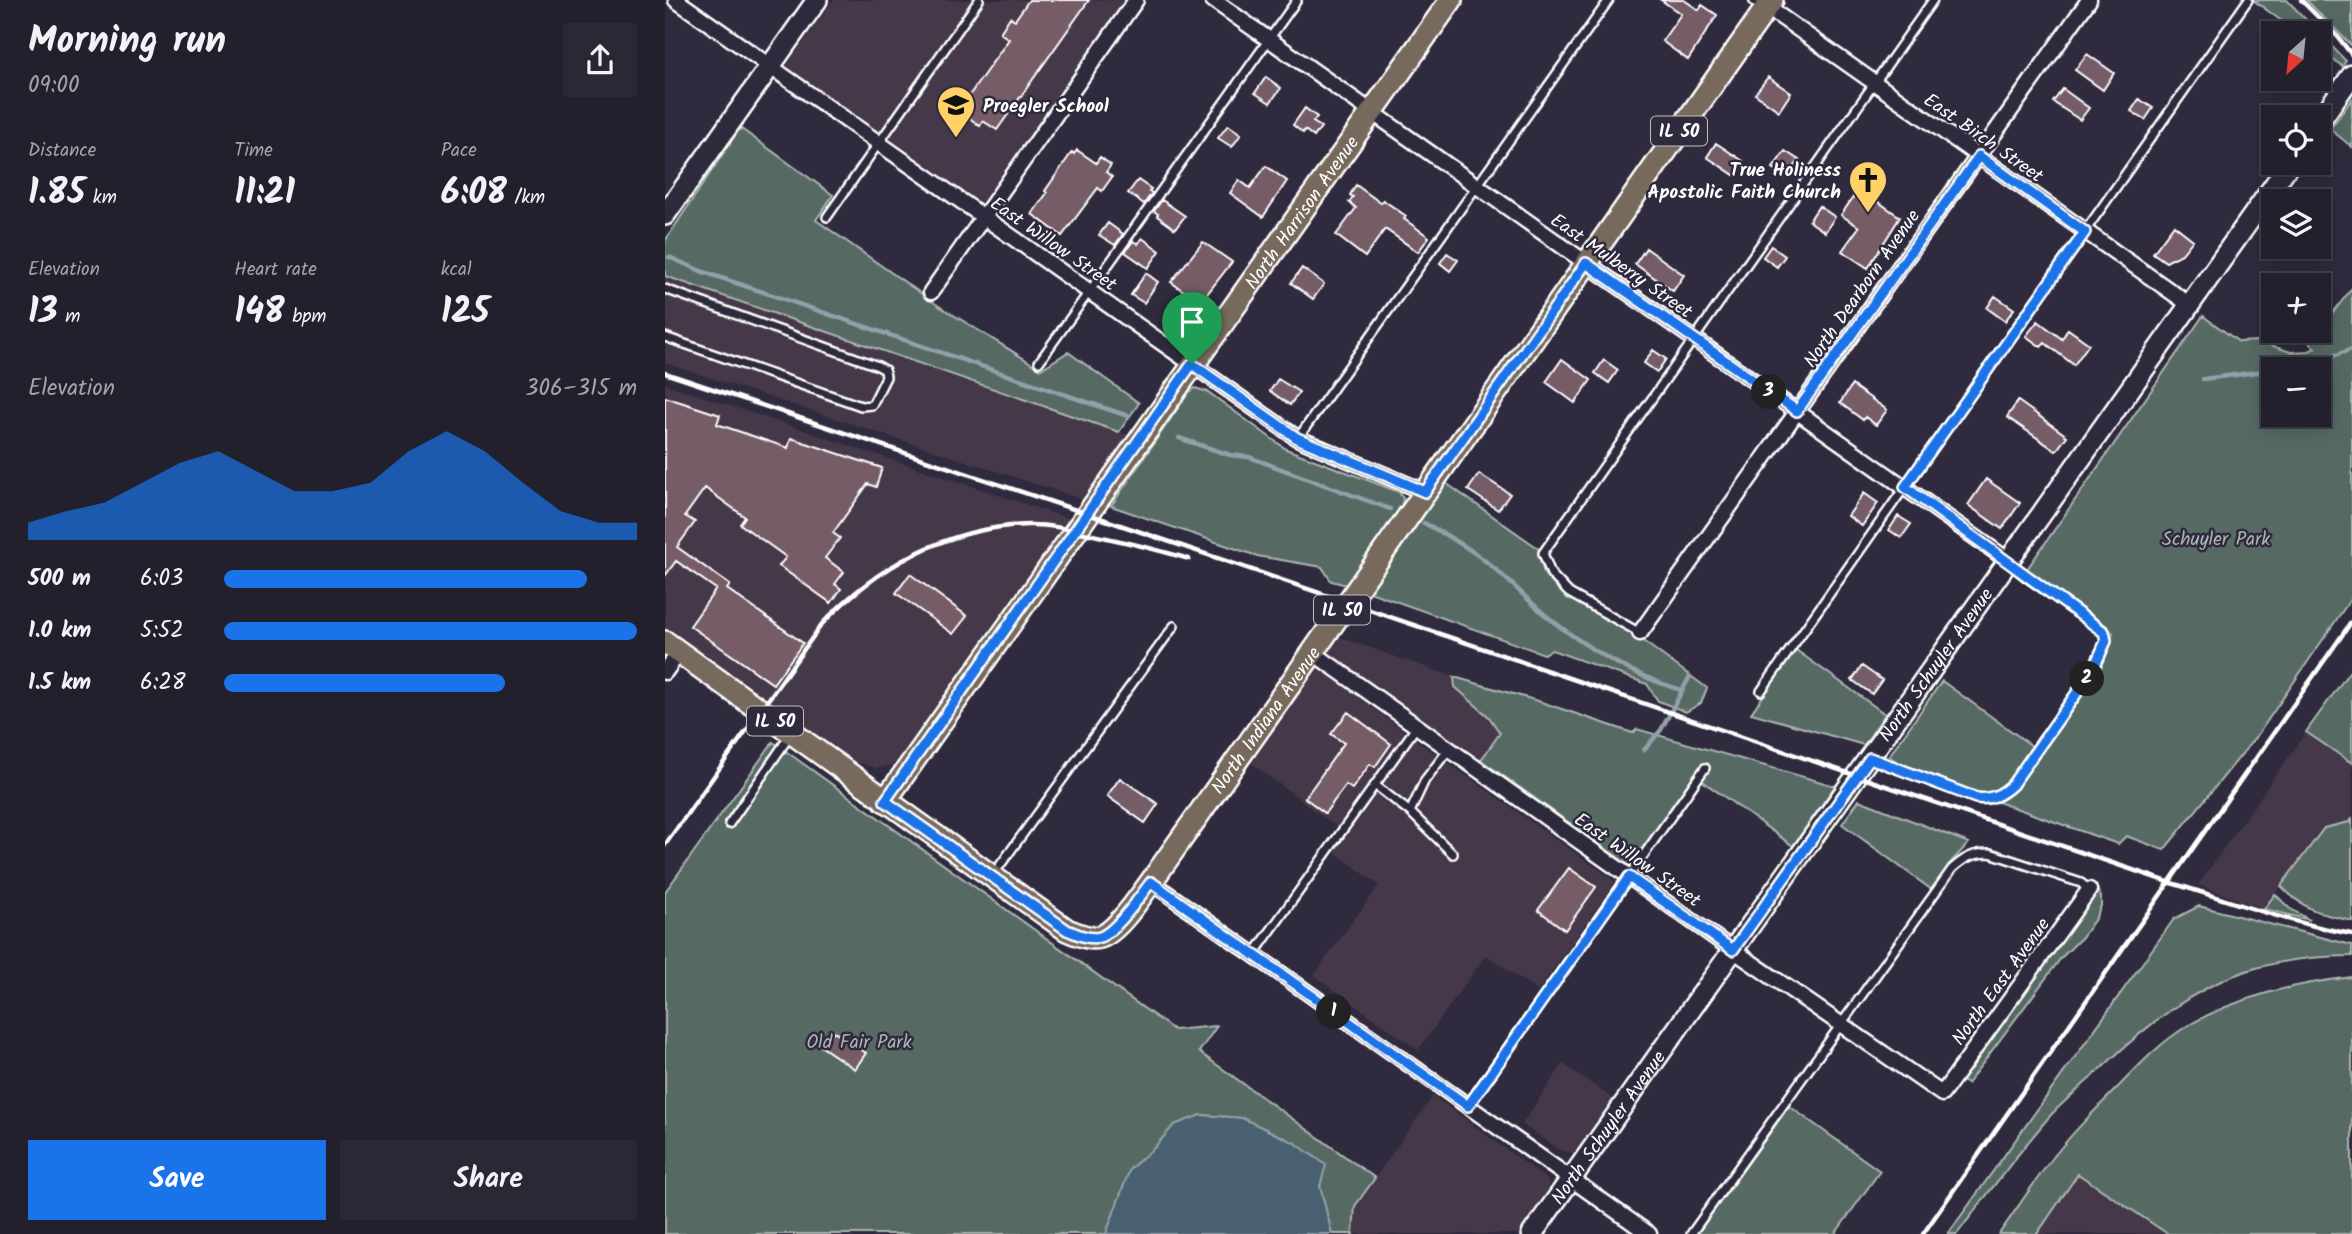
<!DOCTYPE html>
<html lang="en">
<head>
<meta charset="utf-8">
<style>
  body { margin:0; font-family:Kalam,sans-serif; background:#2b2836; color:#f1f3f6; height:100vh; display:flex; flex-direction:column; font-size:26px; white-space:nowrap }
  * { box-sizing:border-box; margin:0 }
  p { font-size:23px; color:#a3a3aa }
  .icon { flex:none; width:38px; height:38px; fill:none; stroke:currentColor; stroke-width:2; stroke-linecap:round; stroke-linejoin:round }
  .map { position:relative; flex:1; overflow:hidden }
  .drawer { display:flex; flex-direction:column; background:#23202e; width:665px }
  .drawer>* { flex:none }
  .needle { width:46px; rotate:207deg }
  .tools { position:absolute; left:1596px; top:21px; display:grid; gap:14px }
  .tools a { display:grid; place-items:center; width:70px; height:70px; border-radius:0px; background:#23202e; box-shadow:0 4px 18px #0003,0 0 0 2px #403e4a; font-size:35px }
  .pin { position:absolute; display:grid; place-items:center; width:60px; height:60px; color:#fff; margin:-72px -30px; border-radius:50% 50% 50% 0; rotate:-45deg; box-shadow:0 0 7px #0007 }
  .pin .icon { rotate:45deg }
  .km { position:absolute; width:35px; height:35px; margin:-18px; border-radius:50%; background:#222; color:#fff; font-size:19px; line-height:35px; text-align:center }
  .round { display:grid; place-items:center; flex:none; width:74px; height:74px; border-radius:0px; background:#2b2836 }
  .summary { display:flex; align-items:center; justify-content:space-between; height:119px; padding:0 28px }
  h1 { font-size:38px; font-weight:700; line-height:52px }
  .metrics { display:grid; grid-template-columns:repeat(3,1fr); gap:10px; height:119px; padding:7px 28px }
  .metrics div { display:grid; align-content:center }
  .metrics b { font-size:35px; font-weight:700 }
  .metrics small { font-size:19px; font-weight:400 }
  .metrics p { font-size:19px }
  .chart { height:196px; padding:14px 28px }
  .chart p { display:flex; justify-content:space-between }
  .chart svg { width:100%; height:126px; margin-top:7px; fill:#1a73e8; opacity:.7 }
  .action { display:flex; gap:14px; margin-top:auto; padding:14px 28px }
  .action a { flex:1; height:80px; border-radius:0px; background:#1a73e8; color:#fff; font-size:28px; font-weight:700; line-height:80px; text-align:center }
  .action a+a { background:#2b2836; color:#f1f3f6 }
  ul { padding:0 28px; list-style:none; font-size:23px }
  li { display:grid; grid-template-columns:112px 84px 1fr; align-items:center; height:52px }
  li i { height:18px; border-radius:9px; background:#1a73e8 }
  main { display:flex; flex:1; min-height:0 }
  .map>svg:first-child { display:block }
</style>
</head>
<body>
<main>
<section class="drawer">
<div class="summary"><div><h1>Morning run</h1><p>09:00</p></div><a class="round"><svg class="icon" aria-label="share" viewBox="0 0 24 24"><path d="M12 15V3M7 8l5-5 5 5M5 13v7h14v-7"/></svg></a></div>
<div class="metrics">
<div><p>Distance</p><b>1.85<small> km</small></b></div>
<div><p>Time</p><b>11:21</b></div>
<div><p>Pace</p><b>6:08<small> /km</small></b></div>
</div>
<div class="metrics">
<div><p>Elevation</p><b>13<small> m</small></b></div>
<div><p>Heart rate</p><b>148<small> bpm</small></b></div>
<div><p>kcal</p><b>125</b></div>
</div>
<div class="chart"><p><span>Elevation</span>306–315 m</p>
<svg viewBox="0 0 160 44" preserveAspectRatio="none"><path d="M0 44V38L10 34L20 31L30 24L40 17L50 13L60 20L70 27L80 27L90 24L100 13L110 6L120 13L130 24L140 34L150 38L160 38V44z"/></svg>
</div>
<ul>
<li><b>500 m</b>6:03<i style="width:88%"></i></li>
<li><b>1.0 km</b>5:52<i style="width:100%"></i></li>
<li><b>1.5 km</b>6:28<i style="width:68%"></i></li>
</ul>
<div class="action"><a>Save</a><a>Share</a></div>
</section>
<div class="map">
<svg width="1687" height="1234" viewBox="0 0 1687 1234">
  <rect width="100%" height="100%" fill="#2f2a3d"/>
  <filter id="ink" filterUnits="userSpaceOnUse"><feTurbulence type="fractalNoise" baseFrequency=".0143" numOctaves="2"/><feDisplacementMap in="SourceGraphic" scale="14" xChannelSelector="R" yChannelSelector="G"/><feConvolveMatrix kernelMatrix="1 2 1 2 8 2 1 2 1" color-interpolation-filters="sRGB"/></filter>
  <g filter="url(#ink)">
    <path fill="#443949" d="M168,0h292l-142,204 -6,1 -190,-135v-5z
      M0,276l454,156 13,4 -47,64 -420,-137z
      M0,384l408,136 -171,240 -13,6 -12,2 -32,-9 -180,-128z
      M671,636l118,41 1,10 34,30 11,16 -19,27 -151,-105 -1,-10z
      M649,668h5l101,75 196,139 -78,109 -52,-36 -68,95 -104,-75 65,-90 -54,-40 12,-18 -90,-67z
      M1641,732l46,31v56l-2,3 -26,6 -60,81 -66,-24z
      M898,1064l52,36 -36,51 -6,2 -14,-3 -37,-26z
      M768,1096l115,84v10l-30,44h-165l2,-28z
      M1412,1174l91,60h-131z"/>
    <path fill="#576b64" stroke="#abb5b2" stroke-width="2" fill-rule="evenodd" d="M1588,0h34l59,61 -4,5 -23,-17v-16h-21z
      M1641,0h46v46z
      M1687,99v48l-22,-18z
      M75,128l93,67 -17,25 123,86 102,63 27,-17 71,51 -20,29 -454,-156v-35z
      M1687,288v309l-93,136 -95,117 -38,-14 -8,8 -120,-42 10,-7 87,-118 9,-16 9,-28 -88,-61 178,-256 36,26 18,-1 34,11 18,-1 6,-3 -5,-5zM1608,369h46v46h-46z
      M530,388l13,4 78,57 113,43 4,6 -1,7 -55,80 -16,-4 -9,-14 -65,-11 -146,-50 78,-114z
      M778,481l95,67 6,26 15,16 80,48 68,50 -6,15 -15,9 -28,-11 -11,-17 -95,-34 -8,4 -177,-63z
      M1131,650l89,64 -21,31 -113,-32z
      M1687,668v95l-46,-31z
      M789,677l84,24 95,32 4,-4 198,57 -42,60 -99,-71 -64,91 -149,-106 19,-27 -11,-16 -34,-30z
      M1277,681l90,65c-15,24 -25,52 -58,48l-74,-30 -11,-8z
      M108,742l401,288 43,-4 -18,26 176,126 -20,28 -2,28h-21l-12,-48 5,-21 -30,-22 -53,-25 -41,-3 -27,10 -20,23 -24,21 -24,65h-441v-342z
      M1194,800l110,43 -20,21 -17,26 -90,-66z
      M1687,819v102c-32,-7 -48,-11 -71,-35l43,-58 25,-6z
      M1432,889l4,8v9l-6,13 -13,18 -21,21 -94,126 -7,-4z
      M1610,894l14,14 21,12 -46,-11z
      M1534,906l153,39v11c-35,0 -72,4 -106,15 -54,18 -100,55 -141,94 -18,17 -38,33 -55,51 -33,38 -62,78 -93,118h-9l226,-315z
      M1687,977v257h-184l-90,-60 -41,60h-38c16,-23 32,-47 49,-70 21,-28 47,-54 72,-79 20,-21 43,-45 69,-60 50,-29 106,-41 163,-48z
      M1124,1106l91,65 -45,63h-138z"/>
    <path fill="#486170" stroke="#91a0a9" stroke-width="2" d="M536,1115l41,3 53,25 31,22 -6,21 12,48h-226l24,-65 24,-21 20,-23z"/>
    <g fill="none" stroke-linecap="round" stroke-linejoin="round">
      <path stroke="#91a0a9" stroke-width="4.5" d="M4,257l32,14 427,145
        M1613,369l39,-7 35,-13
        M1538,379l70,-9
        M514,438l51,17 19,2 141,52
        M759,523c21,11 41,22 60,37 21,16 40,36 60,54 40,33 88,61 137,76
        M979,750l17,-20 28,-52"/>
    </g>
    <path fill="#745c66" stroke="#fff" stroke-width="2" d="M364,0h60l-92,130 -14,-9 -3,5 -21,-16 50,-71 -9,-6 10,-16 5,3z
      M996,0h23l15,10 3,-5 15,10 -29,45 -26,-19 19,-27z
      M1422,54l27,19 -11,17 -28,-20z
      M601,77l15,11 -11,15 -15,-10z
      M1103,77l23,16 -12,18 -24,-17z
      M1398,89l26,19 -9,12 -27,-18z
      M1474,99l14,9 -8,12 -14,-9z
      M640,108l12,9 -4,5 8,5 -7,10 -9,-7 -2,3 -10,-8z
      M563,125l13,9 -9,13 -14,-9z
      M1051,143l27,18 -9,14 -27,-18z
      M412,150l19,13 4,-6 11,8 -5,7 6,5 -10,14 -4,-3 -36,48 -30,-22 15,-21 -2,-2 27,-39 2,2z
      M1120,151l14,9 -12,18 -14,-10z
      M601,166l21,15 -24,36 -33,-24 9,-13 11,8z
      M473,180l13,9 -2,2 3,2 -8,11 -16,-11z
      M691,185l25,18 2,-3 23,16 -2,3 25,18 -11,15 -33,-23 -20,28 -29,-22 20,-27 -7,-6 4,-5 -3,-2z
      M1196,186l10,7 -1,3 30,21 -32,51 -26,-17 17,-24 -18,-12z
      M497,200l23,16 -10,13 -18,-13 1,-2 -4,-3z
      M1154,206l16,11 -10,15 -16,-11z
      M443,223l15,11 -8,11 -16,-10z
      M1509,225l19,15 -11,14 -16,8 -13,-9z
      M477,238l18,13 -12,17 -23,-16 8,-11 5,3z
      M538,242l29,20 -32,41 -29,-21z
      M1106,246l14,10 -8,11 -14,-10z
      M981,248l38,27 -11,16 -38,-27z
      M782,253l11,7 -8,11 -10,-8z
      M637,268l22,16 -11,15 -22,-16z
      M481,273l12,9 -14,21 -13,-8z
      M1330,296l19,13 -9,12 -18,-13z
      M1373,321l24,18 6,-10 21,15 -15,21 -29,-22 -4,4 -15,-11z
      M988,350l13,9 -9,13 -13,-9z
      M897,359l29,21 -16,23 -29,-21z
      M939,360l14,10 -9,13 -14,-10z
      M613,379l21,13 -9,13 -20,-14z
      M1187,385l35,25 -11,15 -11,-8 -2,3 -23,-17z
      M0,397l55,18 -3,9 71,24 3,-10 91,30 -6,19 -8,-3 -35,49 7,5 -15,20 19,14 -9,12 6,5 -10,14 -52,-37 7,-9 -46,-33 5,-7 -40,-29 -20,28 10,6 -18,25 53,38 -3,4 76,54 -30,41 -83,-58 26,-37 -40,-28 -11,15z
      M1353,401l49,35 -11,15 -49,-34z
      M814,474l31,20 -12,16 -30,-20z
      M1321,479l34,24 -18,26 -34,-24z
      M1199,493l14,10 -16,23 -14,-10z
      M1233,516l13,8 -10,14 -12,-8z
      M245,574l57,42 -14,18 -57,-41z
      M1197,666l20,14 -10,14 -20,-14z
      M683,712l43,32 -16,23 -5,-3 -18,25 -6,-4 -21,28 -20,-15 39,-55 -13,-9z
      M455,778l38,26 -13,19 -38,-27z
      M904,868l27,19 -31,43 -27,-20z
      M168,1031l33,22 -11,16 -33,-22z"/>
    <g fill="none" stroke-linecap="round" stroke-linejoin="round">
      <defs>
        <path id="lane" d="M162,217l152,-217
          M0,289l213,77 7,4 1,7 -14,28 -11,1 -196,-69
          M374,362l258,-362
          M633,438l311,-438
          M975,633l-71,-40 -18,-19 -8,-21 390,-553
          M1096,691l487,-691
          M784,749l-24,31 -15,32 43,42
          M1205,758l106,40c15,2 25,-3 36,-13l81,-115 13,-29 -2,-10 -79,-55 -16,-15
          M710,785l35,27
          M64,824l62,-90
          M328,875l181,-249
          M589,954l163,-228
          M803,1105l237,-337
          M1026,1234l261,-365c12,-11 21,-16 38,-16l91,30 8,7"/>
        <path id="street" d="M11,0l621,438 128,54
          M548,0l796,561
          M1092,0l433,305
          M266,292l205,-292
          M975,633l449,-633
          M647,652l421,298 209,144 147,-204
          M0,672l14,-20
          M486,882l498,352"/>
        <g id="secondary">
          <path d="M1654,122l33,-47"/>
          <path d="M0,215l152,-215"/>
          <path id="s1" d="M867,1234l758,-1071"/>
        </g>
        <g id="primary">
          <path id="s2" d="M0,642l402,288c10,4 22,10 33,7 17,-5 40,-40 51,-55l621,-882"/>
          <path id="s3" d="M220,801l566,-801"/>
        </g>
      </defs>
      <use href="#lane" stroke="#fff" stroke-width="12"/>
      <use href="#street" stroke="#fff" stroke-width="19"/>
      <use href="#secondary" stroke="#fff" stroke-width="24"/>
      <use href="#primary" stroke="#fff" stroke-width="26"/>
      <use href="#lane" stroke="#2f2a3d" stroke-width="7"/>
      <use href="#street" stroke="#2f2a3d" stroke-width="14"/>
      <use href="#secondary" stroke="#2f2a3d" stroke-width="19"/>
      <use href="#primary" stroke="#77695c" stroke-width="21"/>
      <path stroke="#fff" stroke-width="4.5" d="M1636,0l37,37 14,18
        M0,373l423,141 1080,368c61,18 121,41 184,52
        M0,845l157,-221c54,-57 125,-97 206,-99 27,-1 53,8 79,13 28,6 55,13 82,21
        M1258,1234l429,-613"/>
    </g>
  </g>
  <g fill="none" stroke-linecap="round" stroke-linejoin="round" filter="url(#ink)">
    <defs>
      <path id="route" d="M1314,156l106,76 -180,255 199,145 2,9 -13,29 -81,115c-11,10 -21,15 -36,13l-106,-40 -137,192 -104,-73 -161,229 -317,-224c-11,14 -34,49 -51,55 -11,3 -23,-3 -33,-7l-182,-129 307,-437 105,74 128,54 161,-229 211,148z"/>
    </defs>
    <use href="#route" stroke="#fff" stroke-width="14"/>
    <use href="#route" stroke="#1a73e8" stroke-width="9"/>
  </g>
  <defs>
    <symbol id="school-pin" viewBox="-11 -11 22 30"><path d="M0 17L-7.5 6A9.5 9.5 0 1 1 7.5 6Z" fill="#ffd166" stroke="#2f2a3d"/><path d="M0-5L7-2L0 1L-7-2ZM-4 1L0 2.5L4 1V4Q0 6-4 4Z" fill="#111"/></symbol>
    <symbol id="church-pin" viewBox="-11 -11 22 30"><path d="M0 17L-7.5 6A9.5 9.5 0 1 1 7.5 6Z" fill="#ffd166" stroke="#2f2a3d"/><path d="M-1.2-6h2.4v3.5h3.3v2.4h-3.3V6h-2.4V-.1h-3.3v-2.4h3.3Z" fill="#111"/></symbol>
  </defs>
  <g fill-rule="evenodd">
    <use href="#school-pin" x="269" y="83" width="44" height="60"/>
    <use href="#church-pin" x="1181" y="158" width="44" height="60"/>
  </g>
  <g text-anchor="middle" stroke-width="5" stroke-linejoin="round" paint-order="stroke">
    <g fill="#2f2a3d" stroke="#c1bfc5" stroke-width="2">
      <rect x="986" y="116.5" width="56" height="29" rx="5"/>
      <rect x="649" y="595.5" width="56" height="29" rx="5"/>
      <rect x="82" y="706.5" width="56" height="29" rx="5"/>
    </g>
    <g font-size="18" font-weight="bold" fill="#fff">
      <text x="1014" y="137">IL 50</text>
      <text x="677" y="616">IL 50</text>
      <text x="110" y="727">IL 50</text>
    </g>
    <g font-size="19" font-weight="bold" fill="#fff" stroke="#2f2a3d" text-anchor="start">
      <text x="318" y="112">Proegler School</text>
      <text x="1176" y="176" text-anchor="end">True Holiness<tspan x="1176" dy="22">Apostolic Faith Church</tspan></text>
    </g>
    <g font-size="19" fill="#fff" stroke="#2f2a3d">
      <text transform="translate(1319 137) rotate(35)" y="7">East Birch Street</text>
      <text dy="7" stroke="none"><textPath href="#s3" startOffset="721">North Harrison Avenue</textPath></text>
      <text transform="translate(389 243) rotate(35)" y="7">East Willow Street</text>
      <text transform="translate(957 265) rotate(35)" y="7">East Mulberry Street</text>
      <text transform="translate(1196 288) rotate(-55)" y="7">North Dearborn Avenue</text>
      <text dy="7" stroke="none"><textPath href="#s1" startOffset="698">North Schuyler Avenue</textPath></text>
      <text dy="7" stroke="none"><textPath href="#s2" startOffset="803">North Indiana Avenue</textPath></text>
      <text transform="translate(973 859) rotate(35)" y="7">East Willow Street</text>
      <text transform="translate(1335 981) rotate(-54)" y="7">North East Avenue</text>
      <text dy="7" stroke="none"><textPath href="#s1" startOffset="131">North Schuyler Avenue</textPath></text>
    </g>
    <g font-size="19" fill="#abb5b2" stroke="#2f2a3d">
      <text x="1551" y="545">Schuyler Park</text>
      <text x="194" y="1048">Old Fair Park</text>
    </g>
  </g>
</svg>
<div class="tools">
<a><svg class="needle" viewBox="-14 -14 28 28"><path d="M0-13l5 13h-10z" fill="#e53935"/><path d="M0 13l5-13h-10z" fill="#a3a3aa"/></svg></a>
<a><svg class="icon" aria-label="locate" viewBox="0 0 24 24"><circle cx="12" cy="12" r="6"/><path d="M12 2v4M12 18v4M2 12h4M18 12h4"/></svg></a>
<a><svg class="icon" aria-label="layers" viewBox="0 0 24 24"><path d="M12 4l9 5-9 5-9-5zM3 14l9 5 9-5"/></svg></a>
<a>+</a>
<a>−</a>
</div>
<div class="pin" style="left:527px;top:364px;background:#1e9e55"><svg class="icon" aria-label="arrive" viewBox="0 0 24 24"><path d="M6 21V4h12l-3 4 3 4H6"/></svg></div>
<b class="km" style="left:669px;top:1012px">1</b>
<b class="km" style="left:1422px;top:679px">2</b>
<b class="km" style="left:1104px;top:392px">3</b>
</div>
</main>
</body>
</html>
